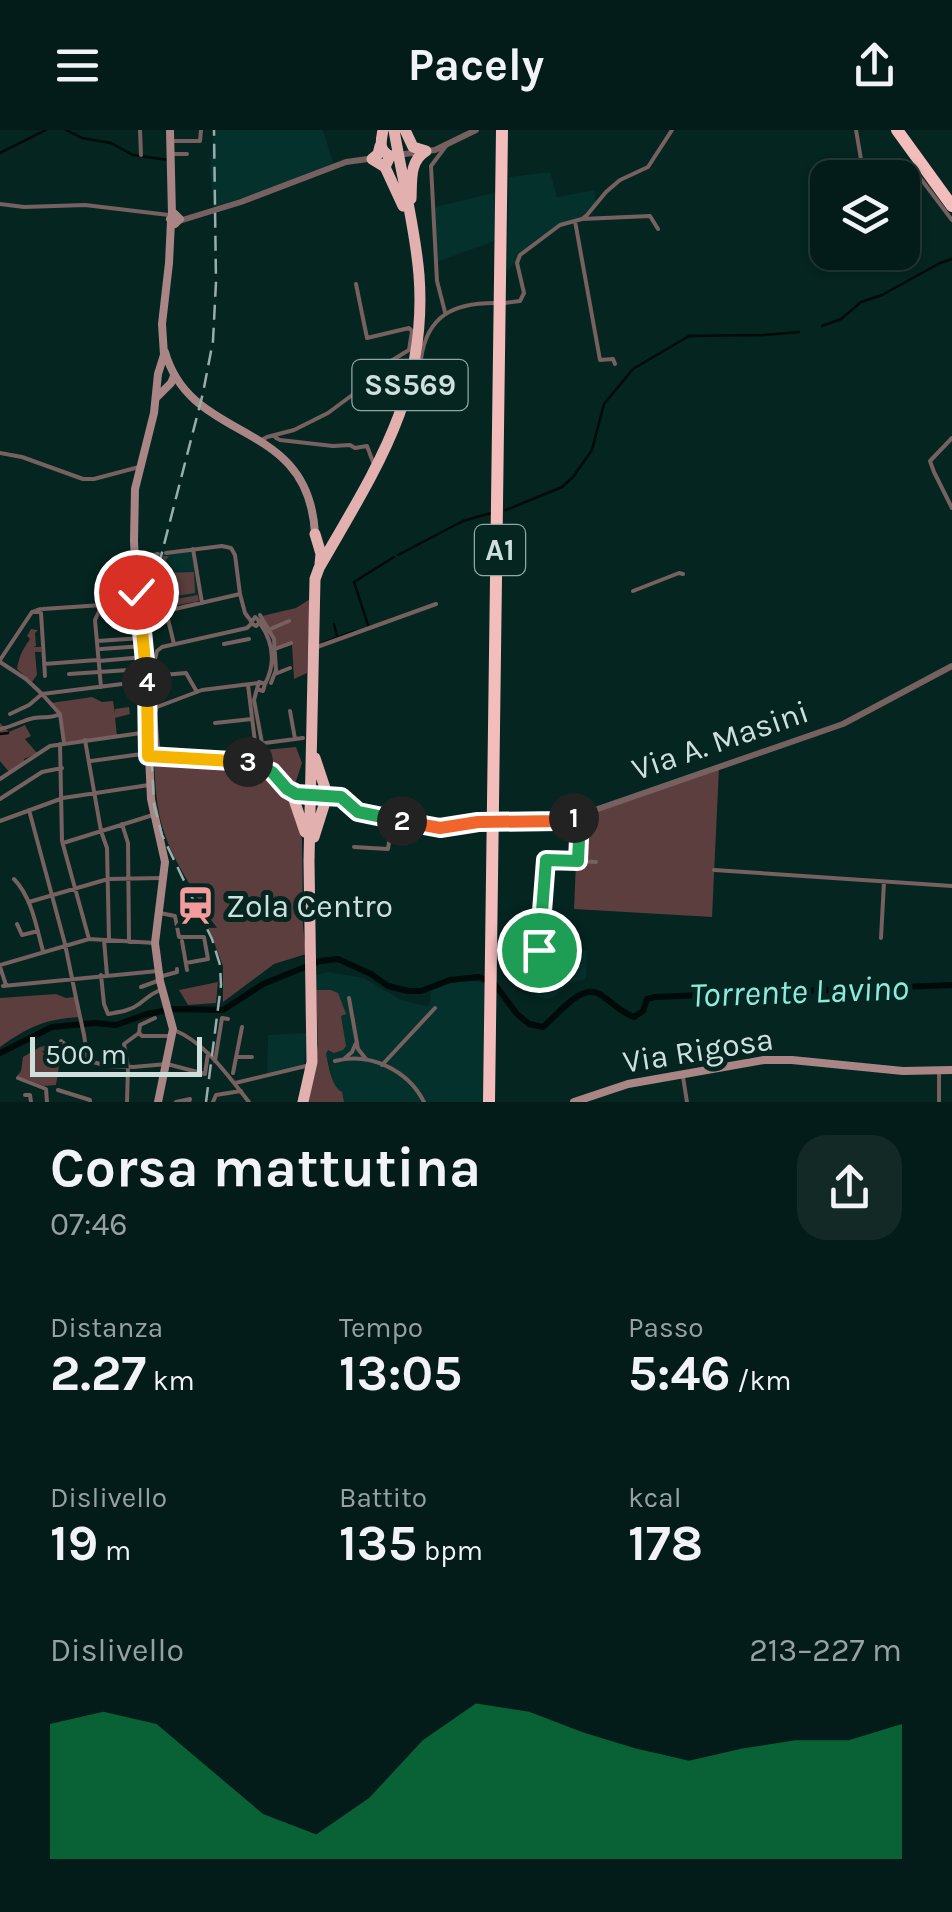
<!DOCTYPE html>
<html lang="it">
<head>
<meta charset="utf-8">
<style>
  body { margin:0; font-family:Karla,sans-serif; background:#122926; color:#f1f3f6; height:100vh; display:flex; flex-direction:column; font-size:38px; white-space:nowrap }
  * { box-sizing:border-box; margin:0 }
  p { font-size:32px; color:#97a1a2 }
  .icon { flex:none; width:55px; height:55px; fill:none; stroke:currentColor; stroke-width:2; stroke-linecap:round; stroke-linejoin:round }
  .map { position:relative; height:972px; overflow:hidden }
  .drawer { display:flex; flex-direction:column; background:#041c19; flex:1 }
  .drawer>* { flex:none }
  .buttons { position:absolute; left:810px; top:30px; display:grid; gap:20px }
  .buttons a { display:grid; place-items:center; width:110px; height:110px; border-radius:20px; background:#041c19; box-shadow:0 2px 8px #0004,0 0 0 2px #253a38; font-size:50px }
  .scale { position:absolute; left:30px; bottom:25px; width:172px; box-sizing:border-box; padding-left:10px; border:5px solid #cfe0dc; border-top:0; font-size:28px; line-height:35px; white-space:nowrap; color:#cfe0dc; -webkit-text-stroke:8px #052521; paint-order:stroke }
  .pin { position:absolute; display:grid; place-items:center; width:85px; height:85px; color:#fff; margin:-42px; border:5px solid #fff; border-radius:50%; box-shadow:0 2px 10px #0007 }
  .km { position:absolute; width:50px; height:50px; margin:-25px; border-radius:50%; background:#222; color:#fff; font-size:28px; line-height:50px; text-align:center }
  .round { display:grid; place-items:center; flex:none; width:105px; height:105px; border-radius:30px; background:#122926 }
  .head { display:flex; align-items:center; justify-content:space-between; height:170px; padding:0 50px }
  h1 { font-size:55px; font-weight:700; line-height:75px }
  .stats { display:grid; grid-template-columns:repeat(3,1fr); gap:15px; height:170px; padding:10px 50px }
  .stats div { display:grid; align-content:center }
  .stats b { font-size:50px; font-weight:700 }
  .stats small { font-size:28px; font-weight:400 }
  .stats p { font-size:28px }
  .chart { height:280px; padding:20px 50px }
  .chart p { display:flex; justify-content:space-between }
  .chart svg { width:100%; height:180px; margin-top:10px; fill:#0b8043; opacity:.7 }
  header { display:flex; justify-content:space-between; align-items:center; height:130px; padding:0 50px; background:#041c19; font-size:45px; font-weight:700 }
  .map>svg:first-child { display:block }
</style>
</head>
<body>
<header><svg class="icon" aria-label="menu" viewBox="0 0 24 24"><path d="M4 6h16M4 12h16M4 18h16"/></svg>Pacely<svg class="icon" aria-label="share" viewBox="0 0 24 24"><path d="M12 15V3M7 8l5-5 5 5M5 13v7h14v-7"/></svg></header>
<div class="map">
<svg width="952" height="972" viewBox="0 0 952 972">
  <rect width="100%" height="100%" fill="#052521"/>
  <path fill="#04312c" d="M214,0h109l11,36 -120,45 -4,-44z
    M550,42l7,25 38,-7 1,16 -10,12 -28,8 -41,34 -10,12 2,-95z
    M498,62l-1,48 -60,22 -2,-55z
    M195,417l7,48 -51,8 1,-10h-17l-2,-39z
    M540,818l47,3 -1,28 -16,4 -16,14 -6,2 -13,-3z
    M328,842l36,6 37,22 20,5 7,1 3,-7 -1,-9 13,-5 23,-5 15,2 6,4 -1,116h-142l-11,-19 -7,-29 1,-4h4v-60h-15v-15z
    M307,903l-3,34 -37,10 1,-42z"/>
  <path fill="#5b3e3d" d="M163,426h6l-7,9 1,8 31,-1 1,21 -19,3 -2,-14h-4l-1,-2 -2,1v6l-5,6 1,6 4,-2 3,3 28,-5 1,6 -31,6 -2,-6 -15,2z
    M310,469l-3,74 -13,6 -2,-34 -16,5c-2,-14 -8,-23 -14,-34l34,-8z
    M31,499l7,1 -3,3 1,13 -3,1h8v5h-6l2,23 -5,7 -15,-13c3,-15 5,-18 13,-30l-3,-3z
    M92,567l10,5 11,-1 2,13v-5l14,-2 1,7 -15,4 2,18 -53,6 -3,-24 -10,-15z
    M0,593l9,9 16,-7 6,11 -6,3 12,14 -13,6v3l-15,10 -9,-11z
    M296,617l6,16 -8,24 8,53 1,86 3,28 -32,10 -51,38v-36l-19,-50 1,-4c-13,-26 -31,-50 -40,-77 -9,-25 -10,-52 -11,-78l94,7 21,8v-11l-5,-11z
    M719,638l-7,149 -138,-8 4,-94z
    M218,852l-2,21 -28,2 -9,-15z
    M316,860h15l7,3 7,18 1,3 -5,2 5,30 -3,4 -9,3 -6,-3 -2,4c3,12 5,32 16,38l2,10h-35l9,-58z
    M56,864l10,4 9,-1 5,20c-35,2 -52,10 -80,30v-49z
    M57,913l6,6 -10,12 6,5 -3,19 -12,1 -27,-10 4,-5 2,-14 17,-10z"/>
  <g fill="none" stroke-linecap="round" stroke-linejoin="round">
    <path stroke="#000a08" stroke-width="2.5" d="M66,0l16,8 29,5 22,12 35,5
      M0,23l46,-23
      M822,196l19,-7 20,-17 21,-7 58,-32 12,-4
      M506,380l56,-23 11,-10 19,-27 12,-46 29,-35 56,-33 75,-1 35,-3
      M398,425l65,-34 28,-8
      M334,494l3,12
      M368,495l-14,-43 40,-25
      M323,513l32,-12
      M0,604l8,-1"/>
    <path stroke="#000a08" stroke-width="6" d="M0,923l52,-26 43,-4 21,2 31,-11 26,-5 50,1 40,-26 57,-23 18,-2 33,15 17,12 20,5h13l29,-11 29,-3 14,5 24,32 12,10 14,3c15,-12 39,-46 58,-32 12,8 19,17 33,22l9,-6 4,-12 8,-2 297,-12"/>
    <path stroke="#766060" stroke-width="4" d="M141,857l19,-7
      M76,868l8,37"/>
    <path stroke="#766060" stroke-width="4" d="M140,0l1,25
      M856,0l7,41 6,2 39,-4 7,2 37,49
      M171,11h29l1,-11
      M171,24h16
      M0,74l24,3 61,-2 84,10
      M582,89l68,-3 8,13
      M575,91l25,139 13,-1 2,5
      M504,173l16,-2 4,-8 -7,-30 3,-8 40,-30 22,-6 5,-4 19,-23 14,-12 28,-13 24,-37
      M445,182l-8,-31 -6,-115 15,-20
      M421,229c6,-43 32,-56 73,-56
      M276,305v3l4,2 53,6 17,-1 5,3 12,-2 6,16
      M952,308l-22,23 4,11 18,36
      M260,311l7,-4 27,-7 34,-17 31,-23 12,-17 38,-23 3,-19 -3,-3 -42,10 -11,-54
      M0,323l22,4 61,22h11l45,-12
      M193,419l9,54
      M166,423l56,-7 9,2 4,7 5,39 5,19 6,8
      M633,461l46,-18 4,1
      M136,462l7,-3 3,-4c-2,-19 -15,-26 12,-31
      M43,479l74,-5 9,-7
      M39,482h-7l8,-3
      M41,483l4,63
      M260,485l14,24 2,31 -5,13
      M255,487l5,5 -4,4 -5,-3z
      M260,493c13,19 16,40 5,61
      M268,500l21,-9
      M97,511l45,-3
      M174,514l-8,-33 74,-17
      M224,514l25,-5
      M317,517l119,-43
      M101,519l42,-3
      M275,519l16,-6
      M0,530l32,-48
      M99,531l45,-4
      M0,532l26,17 16,15 104,-13
      M44,534l53,-4
      M69,544l75,-5
      M275,544l15,-6
      M259,552l6,2 -2,7 -6,-2z
      M248,555l8,65
      M101,557l-6,-67 7,-15
      M257,559l-3,11 11,59
      M197,562l-11,-19c-14,1 -25,5 -32,-10l3,-12 5,-4 85,-19 4,-4
      M290,581l5,28
      M10,584l19,-9 13,-11 18,20 4,29
      M215,593l37,-4
      M0,599c12,-2 23,-9 34,-11 11,-2 16,1 26,-4
      M85,610l16,91 6,17 2,92
      M265,613l38,-5
      M60,614l2,97 27,98
      M183,623l3,2 -1,4 -5,-2z
      M181,625l-18,-2 -5,-5 -3,-35 2,-6 45,-17 56,-7
      M91,631l58,-8
      M0,649l50,-33 98,-14
      M0,669l42,-27 20,-4
      M29,680l36,134 11,54
      M0,691l63,-23 86,-13
      M122,694l6,19 1,99
      M63,713l90,-28
      M354,717l34,2 4,-29
      M578,731l18,1
      M714,740l238,16
      M14,749c18,19 22,47 29,72
      M29,772l79,-23 53,-1
      M160,783l15,3 4,21h25l4,22 -22,4
      M17,794l5,11 16,-4
      M881,808l3,-56
      M104,810l3,35
      M182,811l5,29
      M0,835l89,-26 66,4
      M0,837l6,18
      M101,845l3,29 4,10c11,-2 22,-3 31,-10 7,-5 10,-9 19,-13
      M159,847l18,-5v-3
      M538,850l9,-120 31,1 2,-45
      M3,856l155,-15
      M349,868l9,51 8,10
      M174,900c32,13 54,46 75,72
      M139,903l3,3h26
      M84,905l4,26
      M61,911l22,18 24,7 26,1 34,-3 38,10 3,-21
      M236,927h16
      M344,929l8,-7 4,-9
      M215,931l7,-43 6,1
      M335,931c35,-9 73,9 89,41
      M382,935l53,-57
      M939,940v32
      M233,943l9,-46
      M683,947l4,25
      M18,948l28,11 1,13
      M235,953l71,-17
      M58,960l32,10v2
      M25,965h5l1,7
      M127,972l1,-35 -4,-23 15,-11 1,-8 15,-7
      M176,972l14,-3 -1,3
      M213,972l3,-7 25,-4"/>
    <path stroke="#766060" stroke-width="6" d="M397,25l38,-5 41,-20
      M179,91l62,-19 105,-40 29,-4
      M149,626l33,3
      M255.5 633a5.5 5.5 0 1 1 11 0a5.5 5.5 0 1 1-11 0Z
      M185,628l64,4 8,-2
      M267,635c11,16 22,30 43,31
      M327,666l14,1 17,15 67,14 15,1 38,-5 88,-2 277,-96 109,-58"/>
    <path stroke="#a98685" stroke-width="8" d="M170,0l2,85
      M175,84l5,5 -5,5 -5,-5z
      M165,222c27,94 144,64 150,182
      M156,268l15,-15 3,-7
      M133,457l-5,1 -2,5 3,4h4l6,17 6,53 6,132 14,63 -10,81 5,38 13,48 -15,73
      M135,459l-2,-2 3,-7 -2,-39 1,-52 19,-76 4,-39 6,-19 -2,-31 7,-61 2,-42
      M574,972l54,-18 136,-24h28l111,11 49,-1"/>
    <path stroke="#e2b0ae" stroke-width="11" d="M383,0c-2,11 -5,20 7,26l-5,11 18,39
      M405,0l8,17 13,4
      M380,16l-2,8 -6,5 13,8
      M411,69c1,-18 -2,-38 15,-48
      M315,404l6,20 -1,10
      M315,628l13,39
      M296,658l-5,3 14,41
      M314,707l11,-35 -6,-6 6,-6
      M303,972l9,-40 -3,-201 6,-282 4,-11c56,-98 109,-174 100,-293 -4,-49 -17,-97 -25,-145"/>
    <path stroke="#f3bdbb" stroke-width="12" d="M897,0l55,76
      M489,972l13,-972"/>
    <path stroke="#99aeaa" stroke-width="2.5" stroke-dasharray="15 8" stroke-linecap="butt" d="M206,972l15,-117 -1,-20 -8,-26 -50,-104 -8,-30 -8,-159 3,-43 54,-210 10,-52 3,-59 -2,-152"/>
  </g>
  <g fill="none" stroke-linecap="round" stroke-linejoin="round">
    <defs>
      <path id="split-1" d="M539,820l7,-90 32,1 2,-45 -6,2"/>
      <path id="split-2" d="M402,691l38,7 38,-6 82,-1 14,-3"/>
      <path id="split-3" d="M248,632l24,10 15,17 9,5 45,3 17,15 44,9"/>
      <path id="split-4" d="M147,552l1,74 100,6"/>
      <path id="split-5" d="M136,462l-3,5 8,24 6,61"/>
    </defs>
    <use href="#split-1" stroke="#fff" stroke-width="20"/>
    <use href="#split-2" stroke="#fff" stroke-width="20"/>
    <use href="#split-3" stroke="#fff" stroke-width="20"/>
    <use href="#split-4" stroke="#fff" stroke-width="20"/>
    <use href="#split-5" stroke="#fff" stroke-width="20"/>
    <use href="#split-1" stroke="#22a559" stroke-width="12"/>
    <use href="#split-2" stroke="#f0652b" stroke-width="12"/>
    <use href="#split-3" stroke="#22a559" stroke-width="12"/>
    <use href="#split-4" stroke="#f5b400" stroke-width="12"/>
    <use href="#split-5" stroke="#f5b400" stroke-width="12"/>
  </g>
  <defs>
    <symbol id="station-bare" viewBox="-9 -9 18 18"><path d="M-3-6H3Q5-6 5-4V2Q5 4 3 4L4.5 6H3L1.5 4h-3L-3 6H-4.5L-3 4Q-5 4-5 2V-4Q-5-6-3-6ZM-3.5-4v3h7v-3ZM-3.5 1v1.5H-2V1ZM2 1v1.5H3.5V1Z" fill="#f59b9b" stroke="#052521" stroke-width="2.5" paint-order="stroke"/></symbol>
  </defs>
  <g fill-rule="evenodd">
    <use href="#station-bare" x="168" y="748" width="55" height="55"/>
  </g>
  <g text-anchor="middle" stroke-width="10" stroke-linejoin="round" paint-order="stroke">
    <g fill="#052521" stroke="#92a8a4" stroke-width="2.5">
      <rect x="352.5" y="230" width="115" height="50" rx="8"/>
      <rect x="475" y="395" width="50" height="50" rx="8"/>
    </g>
    <g font-size="30" font-weight="bold" fill="#cfe0dc">
      <text x="410" y="265">SS569</text>
      <text x="500" y="430">A1</text>
    </g>
    <g font-size="32" fill="#cfe0dc" stroke="#052521">
      <text transform="translate(720 610) rotate(-19)" y="11">Via A. Masini</text>
      <text transform="translate(698 920) rotate(-9)" y="11">Via Rigosa</text>
    </g>
    <g font-size="32" fill="#cfe0dc" stroke="#052521" text-anchor="start">
      <text x="226" y="787">Zola Centro</text>
    </g>
    <g font-size="35" font-style="italic" fill="#8cecdd" stroke="#052521">
      <text transform="translate(799 861) rotate(-2)" y="12">Torrente Lavino</text>
    </g>
  </g>
</svg>
<div class="buttons">
<a><svg class="icon" aria-label="layers" viewBox="0 0 24 24"><path d="M12 4l9 5-9 5-9-5zM3 14l9 5 9-5"/></svg></a>
</div>
<div class="scale">500 m</div>
<div class="pin" style="left:539px;top:820px;background:#1e9e55"><svg class="icon" aria-label="arrive" viewBox="0 0 24 24"><path d="M6 21V4h12l-3 4 3 4H6"/></svg></div>
<div class="pin" style="left:136px;top:462px;background:#d93025"><svg class="icon" aria-label="check" viewBox="0 0 24 24"><path d="M5 12l5 5 9-10"/></svg></div>
<b class="km" style="left:574px;top:688px">1</b>
<b class="km" style="left:402px;top:691px">2</b>
<b class="km" style="left:248px;top:632px">3</b>
<b class="km" style="left:147px;top:552px">4</b>
</div>
<section class="drawer">
<div class="head"><div><h1>Corsa mattutina</h1><p>07:46</p></div><a class="round"><svg class="icon" aria-label="share" viewBox="0 0 24 24"><path d="M12 15V3M7 8l5-5 5 5M5 13v7h14v-7"/></svg></a></div>
<div class="stats">
<div><p>Distanza</p><b>2.27<small> km</small></b></div>
<div><p>Tempo</p><b>13:05</b></div>
<div><p>Passo</p><b>5:46<small> /km</small></b></div>
</div>
<div class="stats">
<div><p>Dislivello</p><b>19<small> m</small></b></div>
<div><p>Battito</p><b>135<small> bpm</small></b></div>
<div><p>kcal</p><b>178</b></div>
</div>
<div class="chart"><p><span>Dislivello</span>213–227 m</p>
<svg viewBox="0 0 160 44" preserveAspectRatio="none"><path d="M0 44V11L10 8L20 11L30 22L40 33L50 38L60 29L70 15L80 6L90 8L100 13L110 17L120 20L130 17L140 15L150 15L160 11V44z"/></svg>
</div>
</section>
</body>
</html>
